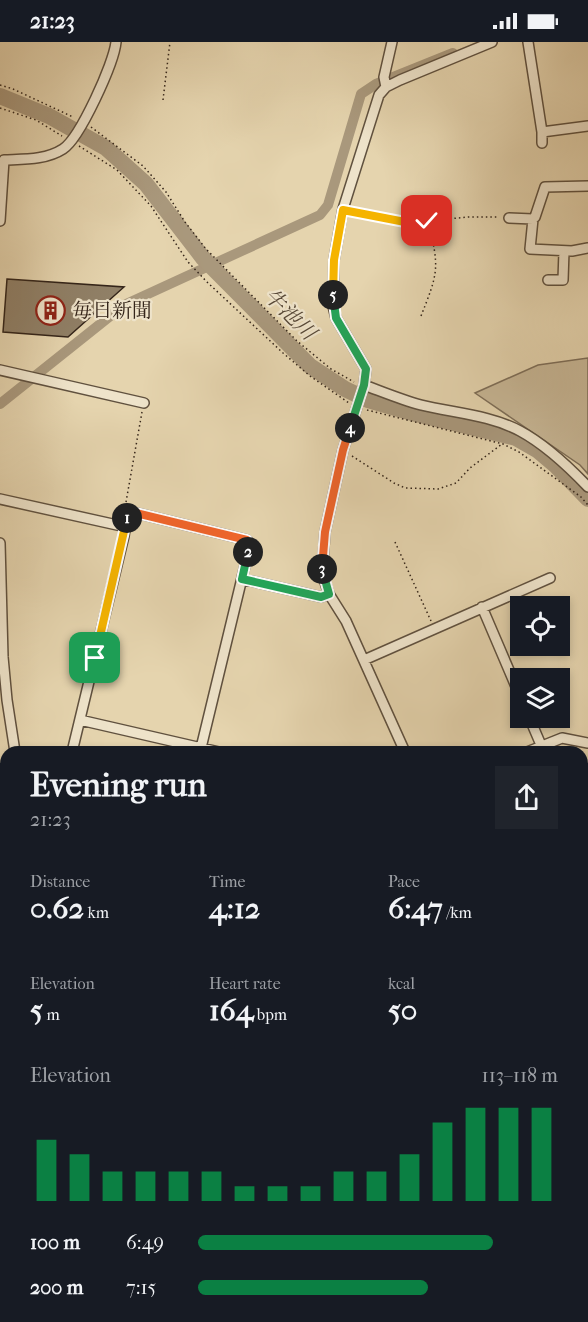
<!DOCTYPE html>
<html lang="en">
<head>
<meta charset="utf-8">
<style>
  body { margin:0; font-family:"IM FELL French Canon","Noto Serif JP",serif; background:#20242c; color:#f1f3f6; height:100vh; display:flex; flex-direction:column; font-size:22px; white-space:nowrap }
  * { box-sizing:border-box; margin:0 }
  p { font-size:20px; color:#9ea1a6 }
  .icon { flex:none; width:33px; height:33px; fill:none; stroke:currentColor; stroke-width:2; stroke-linecap:round; stroke-linejoin:round }
  .map { position:relative; flex:1; overflow:hidden }
  .drawer { position:absolute; left:0px; top:704px; width:588px; height:578px; display:flex; flex-direction:column; background:#171b24; border-radius:18px 18px 0 0; box-shadow:0 3px 9px #0003 }
  .drawer>* { flex:none }
  .tools { position:absolute; left:510px; top:554px; display:grid; gap:12px }
  .tools a { display:grid; place-items:center; width:60px; height:60px; border-radius:0px; background:#171b24; box-shadow:0 3px 9px #0003; font-size:30px }
  .pin { position:absolute; display:grid; place-items:center; width:51px; height:51px; color:#fff; margin:-26px; border-radius:12px; box-shadow:0 3px 9px #0006 }
  .km { position:absolute; width:30px; height:30px; margin:-15px; border-radius:50%; background:#222; color:#fff; font-size:16px; line-height:30px; text-align:center }
  .round { display:grid; place-items:center; flex:none; width:63px; height:63px; border-radius:0px; background:#20242c }
  .head { display:flex; align-items:center; justify-content:space-between; height:102px; padding:0 30px }
  h1 { font-size:33px; font-weight:800; line-height:45px }
  .metrics { display:grid; grid-template-columns:repeat(3,1fr); gap:9px; height:102px; padding:6px 30px }
  .metrics div { display:grid; align-content:center }
  .metrics b { font-size:30px; font-weight:800 }
  .metrics small { font-size:16px; font-weight:400 }
  .metrics p { font-size:16px }
  .chart { height:168px; padding:12px 30px }
  .chart p { display:flex; justify-content:space-between }
  .chart svg { width:100%; height:108px; margin-top:6px; stroke:#0b8043; stroke-width:6 }
  ul { padding:0 30px; list-style:none; font-size:20px }
  li { display:grid; grid-template-columns:96px 72px 1fr; align-items:center; height:45px }
  li i { height:15px; border-radius:8px; background:#0b8043 }
  .status { display:flex; justify-content:space-between; align-items:center; height:42px; padding:0 30px; background:#171b24; direction:ltr }
  .status svg { height:16px; fill:currentColor }
  .map>svg:first-child { display:block }
</style>
</head>
<body>
<div class="status"><b>21:23</b><svg viewBox="0 0 49 12"><path d="M0 12V9h3v3zM5 12V6h3v6zM10 12V3h3v9zM15 12V0h3v12zM26 1h20v11H26zM47 4h2v5h-2z"/></svg></div>
<div class="map">
<svg width="588" height="1280" viewBox="0 0 588 1280">
  <rect width="100%" height="100%" fill="#e5d4ae"/>
  <filter id="stains"><feTurbulence type="fractalNoise" baseFrequency=".00333" numOctaves="4"/><feColorMatrix values="0 0 0 0 .2 0 0 0 0 .09 0 0 0 0 .02 0 0 0 .5 -.17"/></filter>
  <radialGradient id="worn" r=".72"><stop offset=".6" stop-color="#630" stop-opacity="0"/><stop offset="1" stop-color="#630" stop-opacity=".3"/></radialGradient>
  <path fill="#c7b695" stroke="#7e6e58" stroke-width="1.5" d="M588,316v116l-8,-9 -105,-72 63,-28z"/>
  <g fill="none" stroke-linecap="round" stroke-linejoin="round">
    <path stroke="#a9987c" stroke-width="10" d="M0,362l124,-99 196,-90 8,-10 33,-111 15,-10 77,-31"/>
    <path stroke="#a9987c" stroke-width="16" d="M0,54l49,20 57,32 40,36 57,74 107,108 35,23 23,11 48,14 100,24 21,12 19,16 32,33"/>
  </g>
  <path fill="#908067" stroke="#34251a" stroke-width="1.5" d="M7,237l117,8 -56,50 -65,-5z"/>
  <g fill="none" stroke-linecap="round" stroke-linejoin="round">
    <path stroke="#c2b190" stroke-width="9" stroke-dasharray="9 4.5" stroke-linecap="butt" d="M0,787h6
      M0,946h6"/>
    <defs>
      <path id="minor" d="M528,0l14,90v11
        M386,45l-2,-10 8,-35
        M542,90l46,-6
        M509,176l24,1 2,-2 10,-30 43,-1
        M533,177l-3,30 42,2 16,-3
        M0,179l4,-61c20,-1 42,0 59,-11 17,-11 51,-86 53,-107
        M548,238h15l1,-29
        M0,328l144,33
        M364,343c19,7 38,15 57,20 33,8 69,10 99,26 26,14 48,35 68,56
        M0,457l126,28
        M0,501l3,114 4,43 8,52
        M242,537l79,18 8,-3
        M482,565l38,89
        M364,618l186,-82
        M529,675l15,35
        M80,678l139,32
        M72,710l52,-216 4,-25 119,29 3,5 -50,207
        M405,710l-59,-131 -17,-27 -7,-21 3,-41 18,-82 21,-65 2,-16 -30,-51 -3,-12 1,-46 9,-51 36,-114 7,-8 14,-7 92,-38
        M527,710l35,-14 26,5
        M582,811l6,22
        M582,870l6,-1
        M582,1013h6
        M582,1212l2,4 -2,18
        M60,1275v5
        M196,1280l2,-5
        M373,1280l2,-5
        M568,1280l1,-5"/>
      <path id="major" d="M0,1156l6,2
        M428,1275l18,5"/>
      <path id="highway" d="M0,1001l6,70
        M0,1203l6,62
        M7,1275v5
        M25,1275v5"/>
    </defs>
    <use href="#minor" stroke="#60513f" stroke-width="12"/>
    <use href="#major" stroke="#34251a" stroke-width="15"/>
    <use href="#highway" stroke="#34251a" stroke-width="16"/>
    <path stroke="#34251a" stroke-width="1.5" stroke-dasharray="1.5 3" stroke-linecap="butt" d="M0,43l13,4 60,28
      M163,58l7,-58
      M0,66l36,12 26,16
      M91,85l52,39 23,26 19,30 21,27 91,92 34,28 23,13
      M79,104l38,24 34,36 37,56 19,20 76,71 27,23 39,27
      M352,169l64,11 52,-5h31
      M421,274c17,-43 19,-48 7,-94
      M367,368l136,34 16,8 62,45 7,8
      M352,414l42,27 11,5 33,1 18,-6 14,-15 32,-24
      M126,460l16,-90
      M395,500l36,79"/>
    <use href="#minor" stroke="#eee3ca" stroke-width="9"/>
    <use href="#major" stroke="#e5d4ae" stroke-width="12"/>
    <use href="#highway" stroke="#e5d4ae" stroke-width="14"/>
  </g>
  <g fill="none" stroke-linecap="round" stroke-linejoin="round">
    <defs>
      <path id="split-1" d="M95,616l32,-140"/>
      <path id="split-2" d="M127,476l1,-7 119,29 3,5 -2,7"/>
      <path id="split-3" d="M248,510l-6,27 79,18 8,-3 -7,-25"/>
      <path id="split-4" d="M322,527l3,-37 18,-82 7,-22"/>
      <path id="split-5" d="M333,253l3,23 30,51 -2,16 -14,43"/>
      <path id="split-6" d="M333,253l1,-35 9,-50 62,12 22,-1"/>
    </defs>
    <use href="#split-1" stroke="#fff" stroke-width="12"/>
    <use href="#split-2" stroke="#fff" stroke-width="12"/>
    <use href="#split-3" stroke="#fff" stroke-width="12"/>
    <use href="#split-4" stroke="#fff" stroke-width="12"/>
    <use href="#split-5" stroke="#fff" stroke-width="12"/>
    <use href="#split-6" stroke="#fff" stroke-width="12"/>
    <use href="#split-1" stroke="#f5b400" stroke-width="8"/>
    <use href="#split-2" stroke="#f0652b" stroke-width="8"/>
    <use href="#split-3" stroke="#22a559" stroke-width="8"/>
    <use href="#split-4" stroke="#f0652b" stroke-width="8"/>
    <use href="#split-5" stroke="#22a559" stroke-width="8"/>
    <use href="#split-6" stroke="#f5b400" stroke-width="8"/>
  </g>
  <defs>
    <symbol id="building-ring" viewBox="-11 -11 22 22"><circle r="9.5" fill="#eee3ca" stroke="#8f2418" stroke-width="1.5"/><path d="M-4-6H4V6H1V3H-1V6H-4ZM-2.5-4.3h1.7v1.8h-1.7ZM.8-4.3h1.7v1.8H.8ZM-2.5-1h1.7V.8h-1.7ZM.8-1h1.7V.8H.8Z" fill="#8f2418"/></symbol>
  </defs>
  <g fill-rule="evenodd">
    <use href="#building-ring" x="34" y="252" width="33" height="33"/>
  </g>
  <g text-anchor="middle" stroke-width="4.5" stroke-linejoin="round" paint-order="stroke">
    <g font-size="20" fill="#34251a" stroke="#eee3ca" text-anchor="start">
      <text x="72" y="275">毎日新聞</text>
    </g>
    <g font-size="21" font-style="italic" fill="#574837" stroke="#eee3ca">
      <text transform="translate(290 272) rotate(45)" y="7">牛池川</text>
    </g>
  </g>
  <rect width="100%" height="100%" filter="url(#stains)"/>
  <rect width="100%" height="100%" fill="url(#worn)"/>
</svg>
<div class="tools">
<a><svg class="icon" aria-label="locate" viewBox="0 0 24 24"><circle cx="12" cy="12" r="6"/><path d="M12 2v4M12 18v4M2 12h4M18 12h4"/></svg></a>
<a><svg class="icon" aria-label="layers" viewBox="0 0 24 24"><path d="M12 4l9 5-9 5-9-5zM3 14l9 5 9-5"/></svg></a>
</div>
<div class="pin" style="left:95px;top:616px;background:#1e9e55"><svg class="icon" aria-label="arrive" viewBox="0 0 24 24"><path d="M6 21V4h12l-3 4 3 4H6"/></svg></div>
<div class="pin" style="left:427px;top:179px;background:#d93025"><svg class="icon" aria-label="check" viewBox="0 0 24 24"><path d="M5 12l5 5 9-10"/></svg></div>
<b class="km" style="left:127px;top:476px">1</b>
<b class="km" style="left:248px;top:510px">2</b>
<b class="km" style="left:322px;top:527px">3</b>
<b class="km" style="left:350px;top:386px">4</b>
<b class="km" style="left:333px;top:253px">5</b>
<section class="drawer">
<div class="head"><div><h1>Evening run</h1><p>21:23</p></div><a class="round"><svg class="icon" aria-label="share" viewBox="0 0 24 24"><path d="M12 15V3M7 8l5-5 5 5M5 13v7h14v-7"/></svg></a></div>
<div class="metrics">
<div><p>Distance</p><b>0.62<small> km</small></b></div>
<div><p>Time</p><b>4:12</b></div>
<div><p>Pace</p><b>6:47<small> /km</small></b></div>
</div>
<div class="metrics">
<div><p>Elevation</p><b>5<small> m</small></b></div>
<div><p>Heart rate</p><b>164<small> bpm</small></b></div>
<div><p>kcal</p><b>50</b></div>
</div>
<div class="chart"><p><span>Elevation</span>113–118 m</p>
<svg viewBox="0 0 160 44" preserveAspectRatio="none"><path d="M5 44V19M15 44V25M25 44V32M35 44V32M45 44V32M55 44V32M65 44V38M75 44V38M85 44V38M95 44V32M105 44V32M115 44V25M125 44V12M135 44V6M145 44V6M155 44V6"/></svg>
</div>
<ul>
<li><b>100 m</b>6:49<i style="width:82%"></i></li>
<li><b>200 m</b>7:15<i style="width:64%"></i></li>
</ul>
</section>
</div>
</body>
</html>
